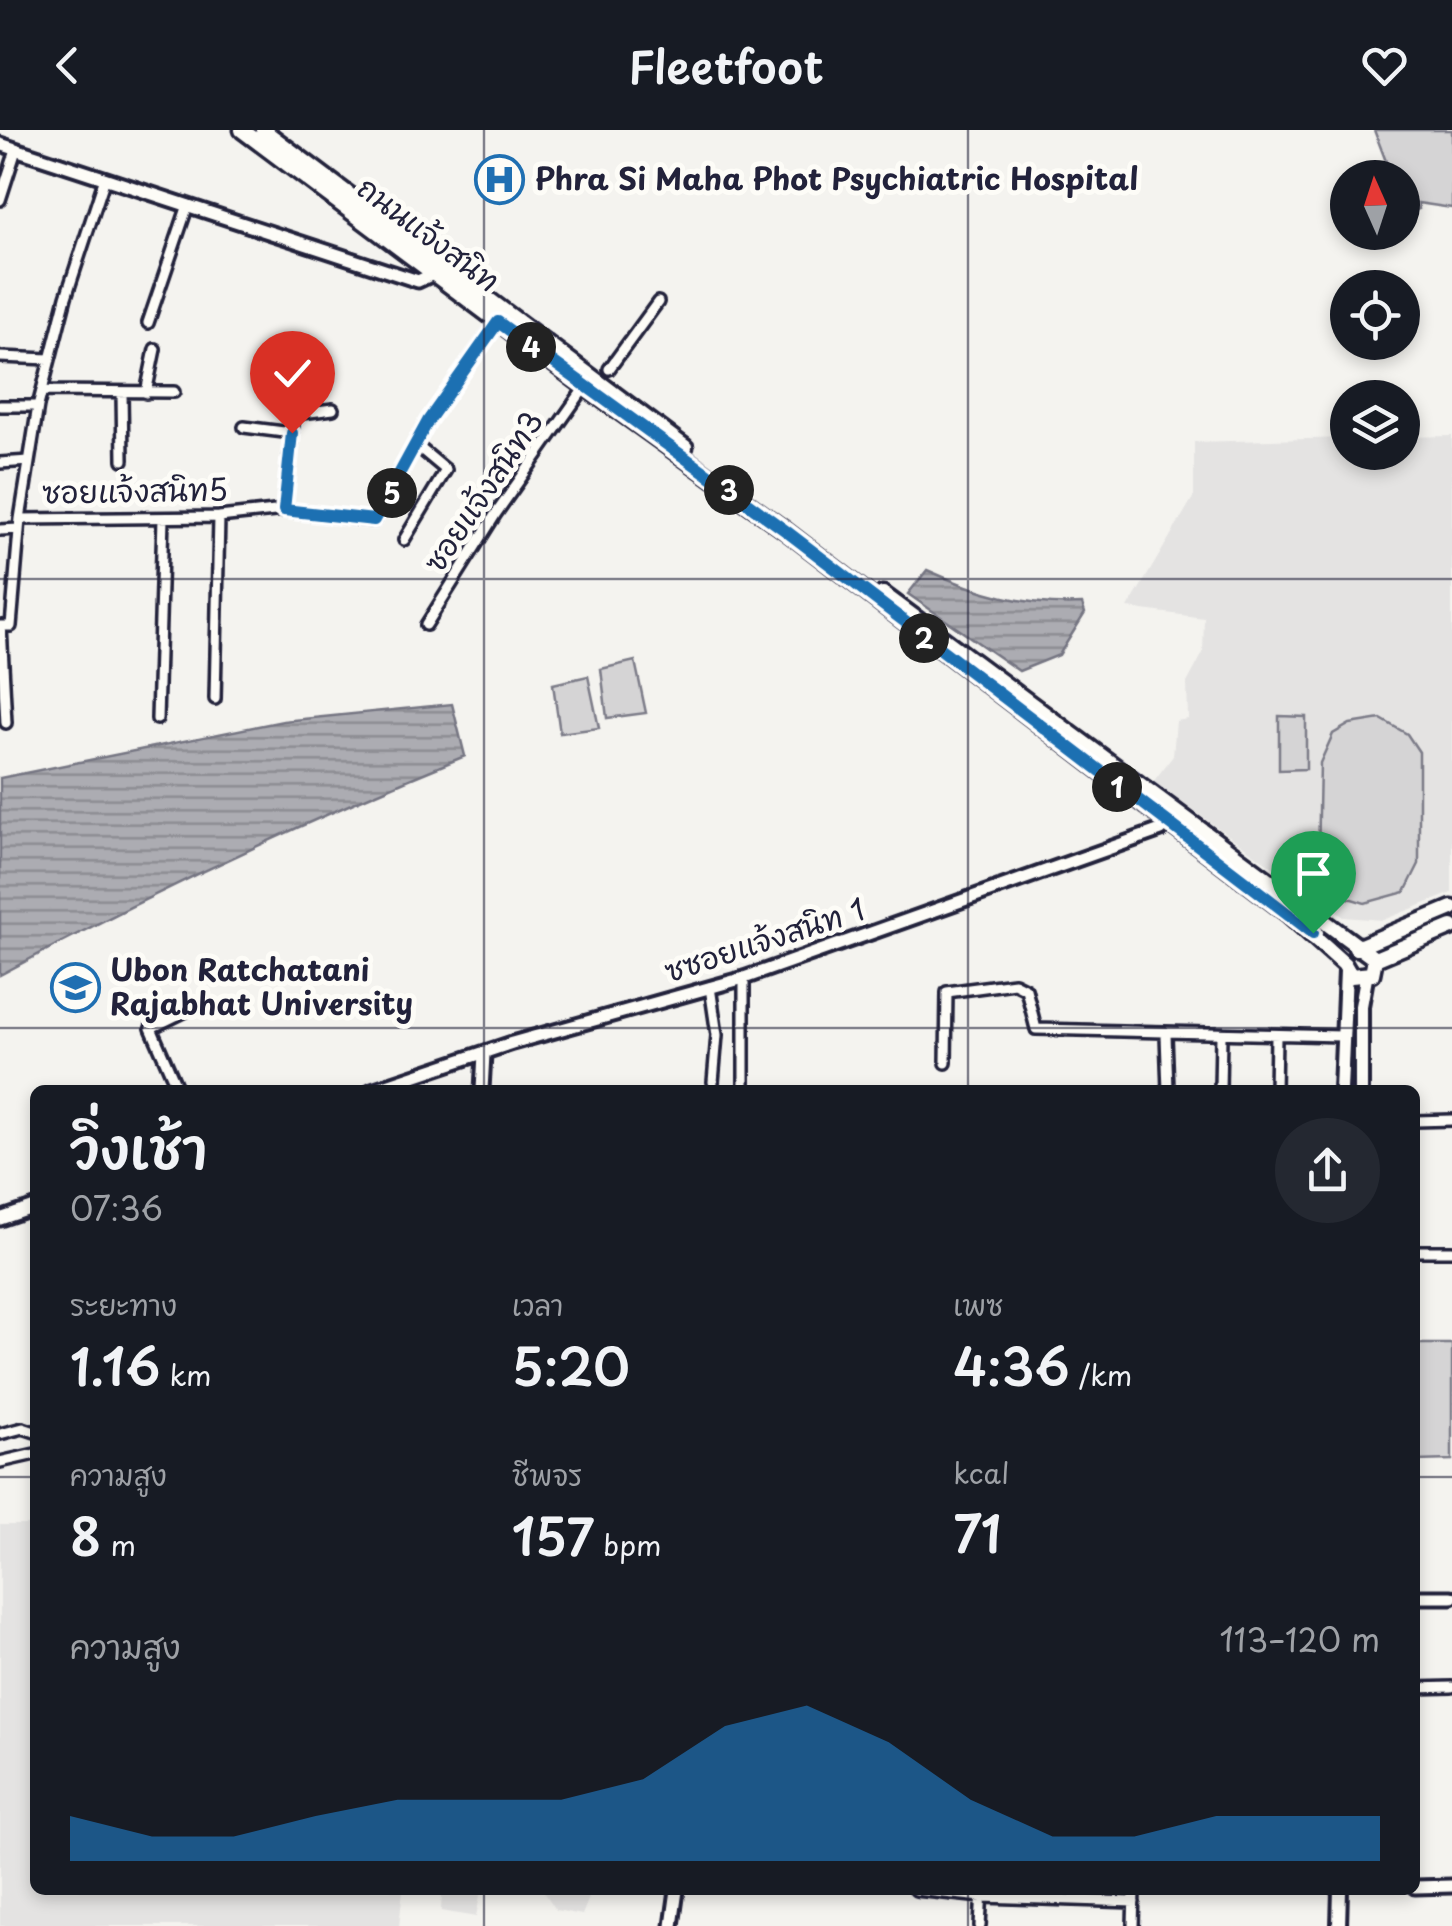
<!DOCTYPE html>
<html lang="th">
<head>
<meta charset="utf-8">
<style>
  body { margin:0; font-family:"Playpen Sans","Playpen Sans Thai",sans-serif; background:#242831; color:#f1f3f6; height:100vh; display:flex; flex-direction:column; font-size:38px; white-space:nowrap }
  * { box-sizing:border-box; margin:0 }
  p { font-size:32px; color:#9ea1a6 }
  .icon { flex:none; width:55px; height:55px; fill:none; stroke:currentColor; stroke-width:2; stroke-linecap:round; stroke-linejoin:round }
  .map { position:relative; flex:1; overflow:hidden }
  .panel { position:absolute; left:30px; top:955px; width:1390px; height:810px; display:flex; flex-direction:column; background:#171b24; border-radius:15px; box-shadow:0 5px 15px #0003 }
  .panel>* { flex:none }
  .needle { width:65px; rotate:357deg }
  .tools { position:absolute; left:1330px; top:30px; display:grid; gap:20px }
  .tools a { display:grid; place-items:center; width:90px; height:90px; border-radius:50%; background:#171b24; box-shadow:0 5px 15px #0003; font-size:50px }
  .pin { position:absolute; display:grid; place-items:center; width:85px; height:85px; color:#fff; margin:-102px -42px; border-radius:50% 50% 50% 0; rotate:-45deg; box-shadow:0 0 10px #0007 }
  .pin .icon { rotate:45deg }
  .km { position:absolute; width:50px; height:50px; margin:-25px; border-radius:50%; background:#222; color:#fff; font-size:28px; line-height:50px; text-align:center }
  .round { display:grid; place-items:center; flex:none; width:105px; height:105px; border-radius:52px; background:#242831 }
  .headline { display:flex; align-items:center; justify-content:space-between; height:170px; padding:0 40px }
  h1 { font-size:55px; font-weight:600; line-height:75px }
  .stats { display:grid; grid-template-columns:repeat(3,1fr); gap:15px; height:170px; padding:10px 40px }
  .stats div { display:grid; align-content:center }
  .stats b { font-size:50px; font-weight:600 }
  .stats small { font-size:28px; font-weight:400 }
  .stats p { font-size:28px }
  .chart { height:280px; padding:20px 40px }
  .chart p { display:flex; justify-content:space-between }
  .chart svg { width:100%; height:180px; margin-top:10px; fill:#1f6fb2; opacity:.7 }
  header { display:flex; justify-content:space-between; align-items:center; height:130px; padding:0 40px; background:#171b24; font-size:45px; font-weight:600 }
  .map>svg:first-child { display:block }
</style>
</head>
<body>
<header><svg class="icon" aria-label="back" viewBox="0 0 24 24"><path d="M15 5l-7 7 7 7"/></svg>Fleetfoot<svg class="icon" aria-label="heart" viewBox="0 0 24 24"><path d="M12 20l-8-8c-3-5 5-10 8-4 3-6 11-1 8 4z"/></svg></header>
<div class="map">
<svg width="1452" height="1796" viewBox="0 0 1452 1796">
  <defs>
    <pattern id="water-rules" width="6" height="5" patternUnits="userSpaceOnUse" patternTransform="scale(2.5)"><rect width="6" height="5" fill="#acacb2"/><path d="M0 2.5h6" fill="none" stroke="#8c8c92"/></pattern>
  </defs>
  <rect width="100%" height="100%" fill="#f4f3ef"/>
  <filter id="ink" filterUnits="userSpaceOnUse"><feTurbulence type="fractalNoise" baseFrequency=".01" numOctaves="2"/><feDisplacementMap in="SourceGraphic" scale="20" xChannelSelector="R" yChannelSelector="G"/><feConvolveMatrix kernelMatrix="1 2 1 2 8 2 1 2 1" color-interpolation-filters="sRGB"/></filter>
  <g filter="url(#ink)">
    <path fill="#e4e3e2" d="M1452,306v457l-69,27 -39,-3 -191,-135 20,-26 3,-35 12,-2 -1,-36 16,-30 1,-35 -76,-10 66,-112v-54l153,-4 1,14h54l1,-15z
      M0,1395h35v365h368l-4,36h-399z
      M425,1760h56l-5,27 -35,-6 1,-19z
      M543,1760h49l-10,25 -26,-5z"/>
    <path fill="#d5d4d5" stroke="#7c7b88" stroke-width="2.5" d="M1374,0h78v78l-34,-5 1,6 -13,5 -4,-36 -10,-1z
      M635,531l11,52 -39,5 -6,-49z
      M588,546l11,52 -39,5 -7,-49z
      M1279,586l27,1v52l-27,1z
      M1381,589l26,15 12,18v112l-14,28 -40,11 -30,-9 -17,-33 2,-98 13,-29 17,-10z
      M1415,1214h37v116l-37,1z"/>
    <path fill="url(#water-rules)" stroke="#757582" stroke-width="2.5" d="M927,440c51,23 99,37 155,34l3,9 -26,42 -40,16 -111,-77z
      M452,574l13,52c-162,66 -311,135 -465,219v-197l283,-57z"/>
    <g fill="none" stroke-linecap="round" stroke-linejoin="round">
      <defs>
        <path id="minor" d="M0,70l16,-50
          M148,193l40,-118
          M0,227l50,2
          M609,239l49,-67
          M42,261l132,1
          M122,263l1,67
          M146,263l9,-44
          M0,276h38
          M244,297l48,6
          M0,333l29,-2
          M284,380l10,-96 39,-5
          M20,389l199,-2 65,-7 90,11 54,-100 69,-99
          M0,400l19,-1
          M404,410l42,-70 -30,-25
          M426,495l69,-110 90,-128
          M0,496h11l9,-107 18,-113 28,-109 39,-119
          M1,496l5,97
          M215,569l4,-182
          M157,589l6,-201
          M744,848v112
          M710,857l7,48 -4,47
          M1166,905l2,55
          M946,933l1,-71 67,-9 12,6 10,40 305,7
          M178,960l-27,-62 37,-18
          M1220,960l1,-54
          M1275,960l1,-53
          M1415,991l37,-1
          M1415,1121h37
          M0,1304l23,-6 12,4
          M0,1332l35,-8
          M1415,1558l37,-1
          M916,1760l66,7 152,5
          M980,1796l2,-36
          M1133,1796l1,-36"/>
        <path id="tertiary" d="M0,14l418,137 15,-7
          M372,960l140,-47 232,-65 417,-148 5,-7
          M482,960l2,-36
          M0,1089l35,-12
          M1415,1467h37
          M1415,1757l37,-1
          M672,1796l5,-36"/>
        <path id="secondary" d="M1341,960l5,-119
          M1361,960v-84l5,-28
          M1339,1796l1,-36"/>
        <path id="primary" d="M242,0l343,257 201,144 502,383 56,50 7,12 21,-2 3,-15
          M263,0l422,317
          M883,464l492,365
          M1356,818l96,-40
          M1375,829l77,-32"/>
      </defs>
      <use href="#minor" stroke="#22223b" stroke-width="16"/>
      <use href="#tertiary" stroke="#22223b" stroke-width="19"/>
      <use href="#secondary" stroke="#22223b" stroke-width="20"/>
      <use href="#primary" stroke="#22223b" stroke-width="21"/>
      <use href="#minor" stroke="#fdfcf7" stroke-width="9"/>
      <use href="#tertiary" stroke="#fdfcf7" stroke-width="11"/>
      <use href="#secondary" stroke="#fdfcf7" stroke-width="12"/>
      <use href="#primary" stroke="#fdfcf7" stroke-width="14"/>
    </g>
  </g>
  <g fill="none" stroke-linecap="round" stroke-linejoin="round" filter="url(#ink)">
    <defs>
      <path id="route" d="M292,303l-8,77 90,10 54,-99 70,-99 288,209 527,402"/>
    </defs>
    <use href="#route" stroke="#fff" stroke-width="20"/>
    <use href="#route" stroke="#1f6fb2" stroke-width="12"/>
  </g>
  <path fill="none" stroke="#22223b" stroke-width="2.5" stroke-opacity="0.55" d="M484,0v960M968,0v960M0,449h1452M0,898h1452M0,1347h35M1415,1347h37M484,1760v36M968,1760v36"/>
  <defs>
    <symbol id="hospital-ring" viewBox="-11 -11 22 22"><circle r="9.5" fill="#fdfcf7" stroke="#1f6fb2" stroke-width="1.5"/><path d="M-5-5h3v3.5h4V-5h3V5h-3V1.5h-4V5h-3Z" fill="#1f6fb2"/></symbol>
    <symbol id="university-ring" viewBox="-11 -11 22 22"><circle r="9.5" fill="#fdfcf7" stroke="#1f6fb2" stroke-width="1.5"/><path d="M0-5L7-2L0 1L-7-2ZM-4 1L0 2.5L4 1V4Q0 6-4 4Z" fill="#1f6fb2"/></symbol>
  </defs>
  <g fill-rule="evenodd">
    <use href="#hospital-ring" x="472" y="22" width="55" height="55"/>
    <use href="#university-ring" x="48" y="830" width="55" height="55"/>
  </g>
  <g text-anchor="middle" stroke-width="10" stroke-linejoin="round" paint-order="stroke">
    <g font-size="30" font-weight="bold" fill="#22223b" stroke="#fdfcf7" text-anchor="start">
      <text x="535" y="60">Phra Si Maha Phot Psychiatric Hospital</text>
      <text x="110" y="851">Ubon Ratchatani<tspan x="110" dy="34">Rajabhat University</tspan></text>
    </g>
    <g font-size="30" fill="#22223b" stroke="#fdfcf7">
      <text transform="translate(428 105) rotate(37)" y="10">ถนนแจ้งสนิท</text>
      <text transform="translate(135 362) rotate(-1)" y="10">ซอยแจ้งสนิท5</text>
      <text transform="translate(484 362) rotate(-56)" y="10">ซอยแจ้งสนิท3</text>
      <text transform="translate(765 811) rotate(-18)" y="10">ซซอยแจ้งสนิท 1</text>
    </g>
  </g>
</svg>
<div class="tools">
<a><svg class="needle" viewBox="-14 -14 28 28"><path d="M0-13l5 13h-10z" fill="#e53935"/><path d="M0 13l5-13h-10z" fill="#9ea1a6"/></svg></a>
<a><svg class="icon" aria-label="locate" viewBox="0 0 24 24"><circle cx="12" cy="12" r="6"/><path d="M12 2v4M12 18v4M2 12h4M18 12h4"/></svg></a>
<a><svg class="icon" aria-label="layers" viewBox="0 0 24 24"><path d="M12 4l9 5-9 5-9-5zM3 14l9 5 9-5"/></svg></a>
</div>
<div class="pin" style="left:1313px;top:803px;background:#1e9e55"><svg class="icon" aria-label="arrive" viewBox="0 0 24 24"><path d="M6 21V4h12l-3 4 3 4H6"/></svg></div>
<div class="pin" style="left:292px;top:303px;background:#d93025"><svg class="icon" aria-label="check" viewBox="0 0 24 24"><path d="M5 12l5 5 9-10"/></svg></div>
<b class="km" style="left:1117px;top:657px">1</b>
<b class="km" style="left:924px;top:508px">2</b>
<b class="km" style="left:729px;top:360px">3</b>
<b class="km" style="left:531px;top:217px">4</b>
<b class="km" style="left:392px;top:363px">5</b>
<section class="panel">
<div class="headline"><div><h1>วิ่งเช้า</h1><p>07:36</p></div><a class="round"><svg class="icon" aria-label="share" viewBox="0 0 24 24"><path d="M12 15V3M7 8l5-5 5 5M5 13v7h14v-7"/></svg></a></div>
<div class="stats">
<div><p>ระยะทาง</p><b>1.16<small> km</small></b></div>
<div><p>เวลา</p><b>5:20</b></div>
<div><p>เพซ</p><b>4:36<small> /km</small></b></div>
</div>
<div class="stats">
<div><p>ความสูง</p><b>8<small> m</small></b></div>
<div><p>ชีพจร</p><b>157<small> bpm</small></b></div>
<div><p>kcal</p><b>71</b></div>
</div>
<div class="chart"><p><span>ความสูง</span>113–120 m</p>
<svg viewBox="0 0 160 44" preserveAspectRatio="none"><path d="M0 44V33L10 38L20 38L30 33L40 29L50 29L60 29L70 24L80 11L90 6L100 15L110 29L120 38L130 38L140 33L150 33L160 33V44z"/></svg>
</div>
</section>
</div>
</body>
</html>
